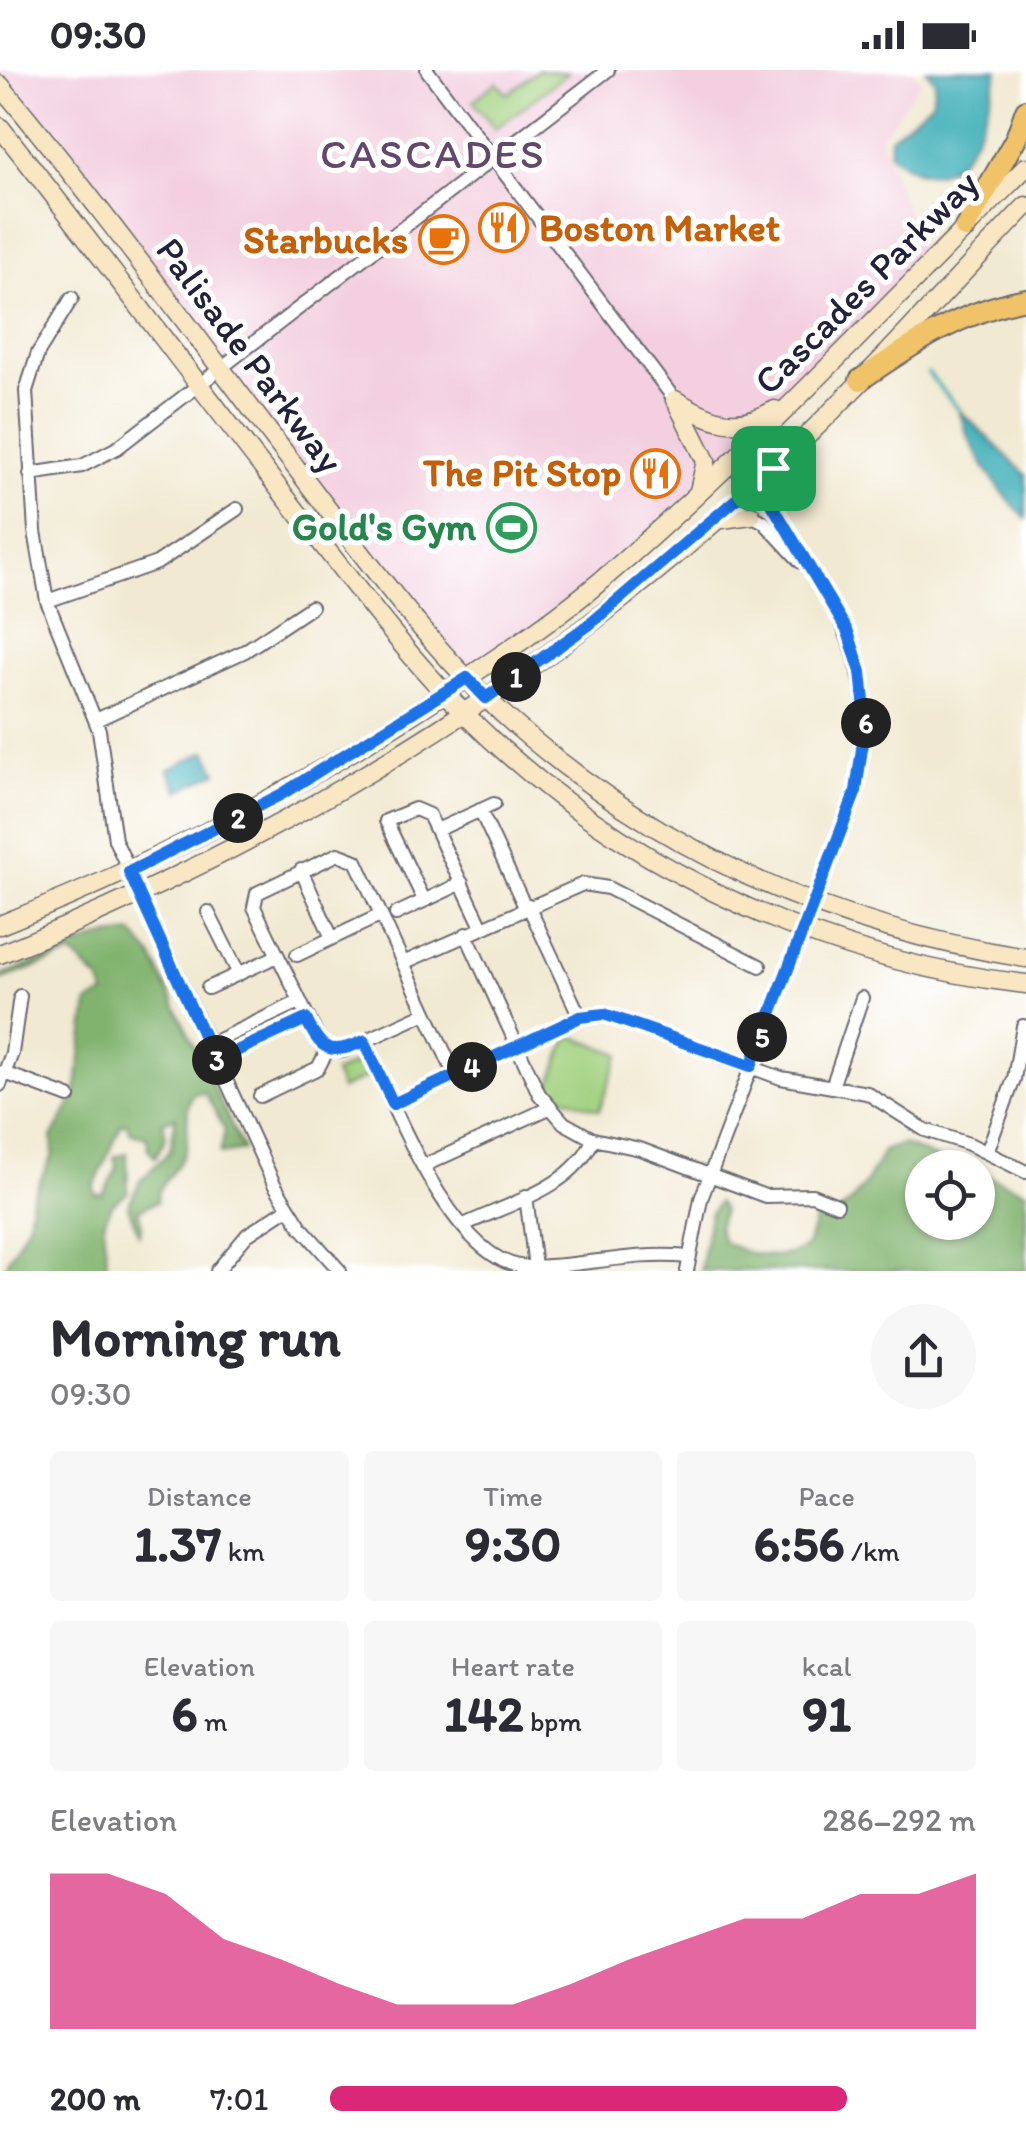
<!DOCTYPE html>
<html lang="en">
<head>
<meta charset="utf-8">
<style>
  body { margin:0; font-family:Itim,sans-serif; background:#f7f7f7; color:#2b2b33; height:100vh; display:flex; flex-direction:column; font-size:38px; white-space:nowrap }
  * { box-sizing:border-box; margin:0 }
  p { font-size:32px; color:#7c7c81 }
  .icon { flex:none; width:55px; height:55px; fill:none; stroke:currentColor; stroke-width:2; stroke-linecap:round; stroke-linejoin:round }
  .map { position:relative; height:1201px; overflow:hidden }
  .side { display:flex; flex-direction:column; background:#fff; flex:1 }
  .side>* { flex:none }
  .controls { position:absolute; left:905px; top:1080px; display:grid; gap:20px }
  .controls a { display:grid; place-items:center; width:90px; height:90px; border-radius:50%; background:#fff; box-shadow:0 2px 8px #0004; font-size:50px }
  .pin { position:absolute; display:grid; place-items:center; width:85px; height:85px; color:#fff; margin:-42px; border-radius:20px; box-shadow:0 5px 15px #0006 }
  .km { position:absolute; width:50px; height:50px; margin:-25px; border-radius:50%; background:#222; color:#fff; font-size:28px; line-height:50px; text-align:center }
  .round { display:grid; place-items:center; flex:none; width:105px; height:105px; border-radius:52px; background:#f7f7f7 }
  .head { display:flex; align-items:center; justify-content:space-between; height:170px; padding:0 50px }
  h1 { font-size:55px; font-weight:700; line-height:75px }
  .metrics { display:grid; grid-template-columns:repeat(3,1fr); gap:15px; height:170px; padding:10px 50px }
  .metrics div { display:grid; align-content:center; border-radius:10px; background:#f7f7f7; text-align:center }
  .metrics b { font-size:50px; font-weight:700 }
  .metrics small { font-size:28px; font-weight:400 }
  .metrics p { font-size:28px }
  .chart { height:280px; padding:20px 50px }
  .chart p { display:flex; justify-content:space-between }
  .chart svg { width:100%; height:180px; margin-top:10px; fill:#db2777; opacity:.7 }
  ul { padding:0 50px; list-style:none; font-size:32px }
  li { display:grid; grid-template-columns:160px 120px 1fr; align-items:center; height:75px }
  li i { height:25px; border-radius:12px; background:#db2777 }
  .status { display:flex; justify-content:space-between; align-items:center; height:70px; padding:0 50px; background:#fff; direction:ltr }
  .status svg { height:28px; fill:currentColor }
  .map>svg:first-child { display:block }
</style>
</head>
<body>
<div class="status"><b>09:30</b><svg viewBox="0 0 49 12"><path d="M0 12V9h3v3zM5 12V6h3v6zM10 12V3h3v9zM15 12V0h3v12zM26 1h20v11H26zM47 4h2v5h-2z"/></svg></div>
<div class="map">
<svg width="1026" height="1201" viewBox="0 0 1026 1201">
  <rect width="100%" height="100%" fill="#fff"/>
  <filter id="ink" filterUnits="userSpaceOnUse"><feTurbulence type="fractalNoise" baseFrequency=".01" numOctaves="2"/><feDisplacementMap in="SourceGraphic" scale="20" xChannelSelector="R" yChannelSelector="G"/><feConvolveMatrix kernelMatrix="1 2 1 2 8 2 1 2 1" color-interpolation-filters="sRGB"/></filter>
  <filter id="wash" filterUnits="userSpaceOnUse"><feTurbulence type="fractalNoise" baseFrequency=".0048" numOctaves="4" result="noise"/><feDisplacementMap in="SourceGraphic" scale="40" xChannelSelector="R" yChannelSelector="G"/><feGaussianBlur stdDeviation="2.25" result="paint"/><feColorMatrix in="noise" values="0 0 0 0 0 0 0 0 0 0 0 0 0 0 0 0 0 1.4 0 .05"/><feComposite in="paint" operator="in"/></filter>
  <g filter="url(#wash)">
    <rect width="100%" height="100%" fill="#f1e9d1"/>
    <path fill="#f3cfdf" d="M0,0h912l9,11 -41,57 48,128 -326,314 -135,98 -467,-593z"/>
    <path fill="#a2d17f" stroke="#627a5d" stroke-width="2.5" d="M538,0l30,3 -73,56 -22,-28 24,-19 10,12z
      M569,965l51,19 -21,56 -51,-19z
      M360,991l7,16 -26,12 -7,-16z"/>
    <path fill="#81b36e" stroke="#526a54" stroke-width="2.5" d="M133,863l19,23 91,194 -23,4 5,-24 -20,-37 -12,1c-10,13 -3,38 -7,54 -8,27 -28,30 -29,54l-19,8 4,15 -3,9 -11,-28 12,-25 30,-30 6,-34 -13,5 3,16 -11,19 -7,-8 -1,-12 -16,-4 -5,-10 -5,2 -27,62 1,7h8l14,-26 -3,-11 13,-4 1,39c-6,6 -14,8 -18,16 -15,26 2,40 -5,63h-103l26,-47 4,-27 21,-43 -1,-16 24,-44 12,-91 17,-9 -5,-13 -28,-27 -72,26v-4l102,-39z
      M902,1074l55,23 -35,1v54h56v-50l48,19v80h-326l10,-57 8,-12 5,8 -5,18 5,13c24,15 60,22 84,5l11,-34 13,5c23,-11 43,-45 52,-66z"/>
    <path fill="#3eaeb7" stroke="#306879" stroke-width="2.5" d="M926,0h72c-13,53 -41,144 -109,83l1,-16 42,-35 3,-21z
      M959,340l67,65v44c-29,-30 -56,-68 -67,-109z
      M206,681l11,21 -38,19 -11,-21z"/>
    <g fill="none" stroke-linecap="round" stroke-linejoin="round">
      <path stroke="#3eaeb7" stroke-width="4" d="M928,303l31,37"/>
    </g>
  </g>
  <g filter="url(#ink)">
    <g fill="none" stroke-linecap="round" stroke-linejoin="round">
      <defs>
        <path id="minor" d="M427,0l248,330
          M72,228l-34,55 -12,38 9,140 12,70 52,129 16,110 159,344 27,43 39,44
          M30,404l52,-8 35,-18 491,-378
          M751,445l13,7 37,40
          M47,531l110,-38 80,-54
          M96,650l149,-69 66,-44
          M480,740l45,97
          M437,760l57,-26
          M301,800l31,68
          M424,830l-38,-79 29,-12 14,6 53,112
          M528,835l52,112
          M208,842l31,62
          M396,844l66,-31
          M466,864l73,160 25,29 29,16 47,10 125,47 47,-1 25,10
          M297,885l84,-40
          M403,893l180,-79 25,4 152,78
          M208,918l69,-32
          M426,943l-83,38 -20,-3 -69,-141 3,-14 81,-39 18,7 99,214
          M364,971c27,58 89,226 165,226 54,0 105,-16 159,-10
          M208,975l91,-43
          M215,991l91,-42
          M2,1002l67,25
          M0,1015l12,-32 8,-57
          M832,1017l30,-89
          M260,1026l58,-28 9,-17
          M393,1034l187,-87 24,-3 177,64 86,15 58,37 44,14 57,28
          M987,1082l27,-73 9,-53
          M423,1096l126,-58
          M526,1126l9,71
          M464,1155c44,-21 111,-38 129,-86
          M217,1201l30,-36 41,-27
          M687,1201l14,-72 155,-408c18,-92 6,-141 -44,-220 -15,-24 -32,-47 -43,-73"/>
        <path id="secondary" d="M0,15c108,130 207,267 310,401 67,88 133,179 218,250 144,122 313,193 498,222
          M0,57c103,130 202,264 305,395 62,79 122,161 198,228 143,128 332,213 523,234
          M675,330c37,22 61,32 100,10
          M678,335l28,56 -7,30
          M722,449l29,-4
          M0,855c159,-63 307,-140 449,-235 52,-35 106,-70 154,-111 149,-128 284,-273 423,-412
          M0,884c275,-110 528,-262 747,-461 99,-90 187,-191 279,-287"/>
        <path id="trunk" d="M965,158l51,-90 10,-28
          M860,310c52,-36 102,-69 166,-81"/>
      </defs>
      <use href="#minor" stroke="#6a6870" stroke-width="16"/>
      <use href="#secondary" stroke="#6a6870" stroke-width="21"/>
      <use href="#trunk" stroke="#6a6870" stroke-width="24"/>
      <use href="#minor" stroke="#fff" stroke-width="12"/>
      <use href="#secondary" stroke="#f9e7c3" stroke-width="18"/>
      <use href="#trunk" stroke="#f1c369" stroke-width="20"/>
    </g>
  </g>
  <g fill="none" stroke-linecap="round" stroke-linejoin="round" filter="url(#ink)">
    <defs>
      <path id="route" d="M773,398l-6,24 3,9 78,131 13,40 5,48 -10,71 -105,275 -147,-52 -24,3 -187,87 -29,-63c-33,15 -43,10 -58,-22l-91,42 -86,-189 153,-78 185,-116 19,20 104,-74z"/>
    </defs>
    <use href="#route" stroke="#fff" stroke-width="20"/>
    <use href="#route" stroke="#1a73e8" stroke-width="12"/>
  </g>
  <defs>
    <symbol id="restaurant-ring" viewBox="-11 -11 22 22"><circle r="9.5" fill="#fff" stroke="#e8710a" stroke-width="1.5"/><path d="M-5-6h1v4h1v-4h1v4h1v-4h1v5L-1.5 .5V6h-2V.5L-5-1ZM5-6V6H3V1.5H1.5Q1.5-4 5-6Z" fill="#e8710a"/></symbol>
    <symbol id="cafe-ring" viewBox="-11 -11 22 22"><circle r="9.5" fill="#fff" stroke="#e8710a" stroke-width="1.5"/><path d="M-5.5-4.5H6V0H3Q3 3.5 0 3.5H-2.5Q-5.5 3.5-5.5 0ZM3-3.2v2h1.7v-2ZM-6 4.5H4V6H-6Z" fill="#e8710a"/></symbol>
    <symbol id="stadium-ring" viewBox="-11 -11 22 22"><circle r="9.5" fill="#fff" stroke="#2e9e5b" stroke-width="1.5"/><path d="M0-5a6.5 5 0 1 0 0 10a6.5 5 0 1 0 0-10ZM-3.5-1.8h7v3.6h-7Z" fill="#2e9e5b"/></symbol>
  </defs>
  <g fill-rule="evenodd">
    <use href="#restaurant-ring" x="476" y="130" width="55" height="55"/>
    <use href="#cafe-ring" x="416" y="142" width="55" height="55"/>
    <use href="#restaurant-ring" x="628" y="376" width="55" height="55"/>
    <use href="#stadium-ring" x="484" y="430" width="55" height="55"/>
  </g>
  <g text-anchor="middle" stroke-width="10" stroke-linejoin="round" paint-order="stroke">
    <g font-size="38" font-weight="bold" fill="#c56008" stroke="#fff" text-anchor="end">
      <text x="539" y="171" text-anchor="start">Boston Market</text>
      <text x="408" y="183">Starbucks</text>
      <text x="621" y="416">The Pit Stop</text>
    </g>
    <g font-size="38" fill="#22223b" stroke="#fff">
      <text transform="translate(866 212) rotate(-45)" y="13">Cascades Parkway</text>
      <text transform="translate(250 285) rotate(53)" y="13">Palisade Parkway</text>
    </g>
    <g font-size="38" font-weight="bold" fill="#27864d" stroke="#fff" text-anchor="end">
      <text x="476" y="470">Gold's Gym</text>
    </g>
    <g font-size="42" letter-spacing="2.5" fill="#62486a" stroke="#fff">
      <text x="433" y="98">CASCADES</text>
    </g>
  </g>
</svg>
<div class="controls">
<a><svg class="icon" aria-label="locate" viewBox="0 0 24 24"><circle cx="12" cy="12" r="6"/><path d="M12 2v4M12 18v4M2 12h4M18 12h4"/></svg></a>
</div>
<div class="pin" style="left:773px;top:398px;background:#1e9e55"><svg class="icon" aria-label="arrive" viewBox="0 0 24 24"><path d="M6 21V4h12l-3 4 3 4H6"/></svg></div>
<b class="km" style="left:516px;top:607px">1</b>
<b class="km" style="left:238px;top:748px">2</b>
<b class="km" style="left:217px;top:990px">3</b>
<b class="km" style="left:472px;top:997px">4</b>
<b class="km" style="left:762px;top:967px">5</b>
<b class="km" style="left:866px;top:653px">6</b>
</div>
<section class="side">
<div class="head"><div><h1>Morning run</h1><p>09:30</p></div><a class="round"><svg class="icon" aria-label="share" viewBox="0 0 24 24"><path d="M12 15V3M7 8l5-5 5 5M5 13v7h14v-7"/></svg></a></div>
<div class="metrics">
<div><p>Distance</p><b>1.37<small> km</small></b></div>
<div><p>Time</p><b>9:30</b></div>
<div><p>Pace</p><b>6:56<small> /km</small></b></div>
</div>
<div class="metrics">
<div><p>Elevation</p><b>6<small> m</small></b></div>
<div><p>Heart rate</p><b>142<small> bpm</small></b></div>
<div><p>kcal</p><b>91</b></div>
</div>
<div class="chart"><p><span>Elevation</span>286–292 m</p>
<svg viewBox="0 0 160 44" preserveAspectRatio="none"><path d="M0 44V6L10 6L20 11L30 22L40 27L50 33L60 38L70 38L80 38L90 33L100 27L110 22L120 17L130 17L140 11L150 11L160 6V44z"/></svg>
</div>
<ul>
<li><b>200 m</b>7:01<i style="width:80%"></i></li>
</ul>
</section>
</body>
</html>
